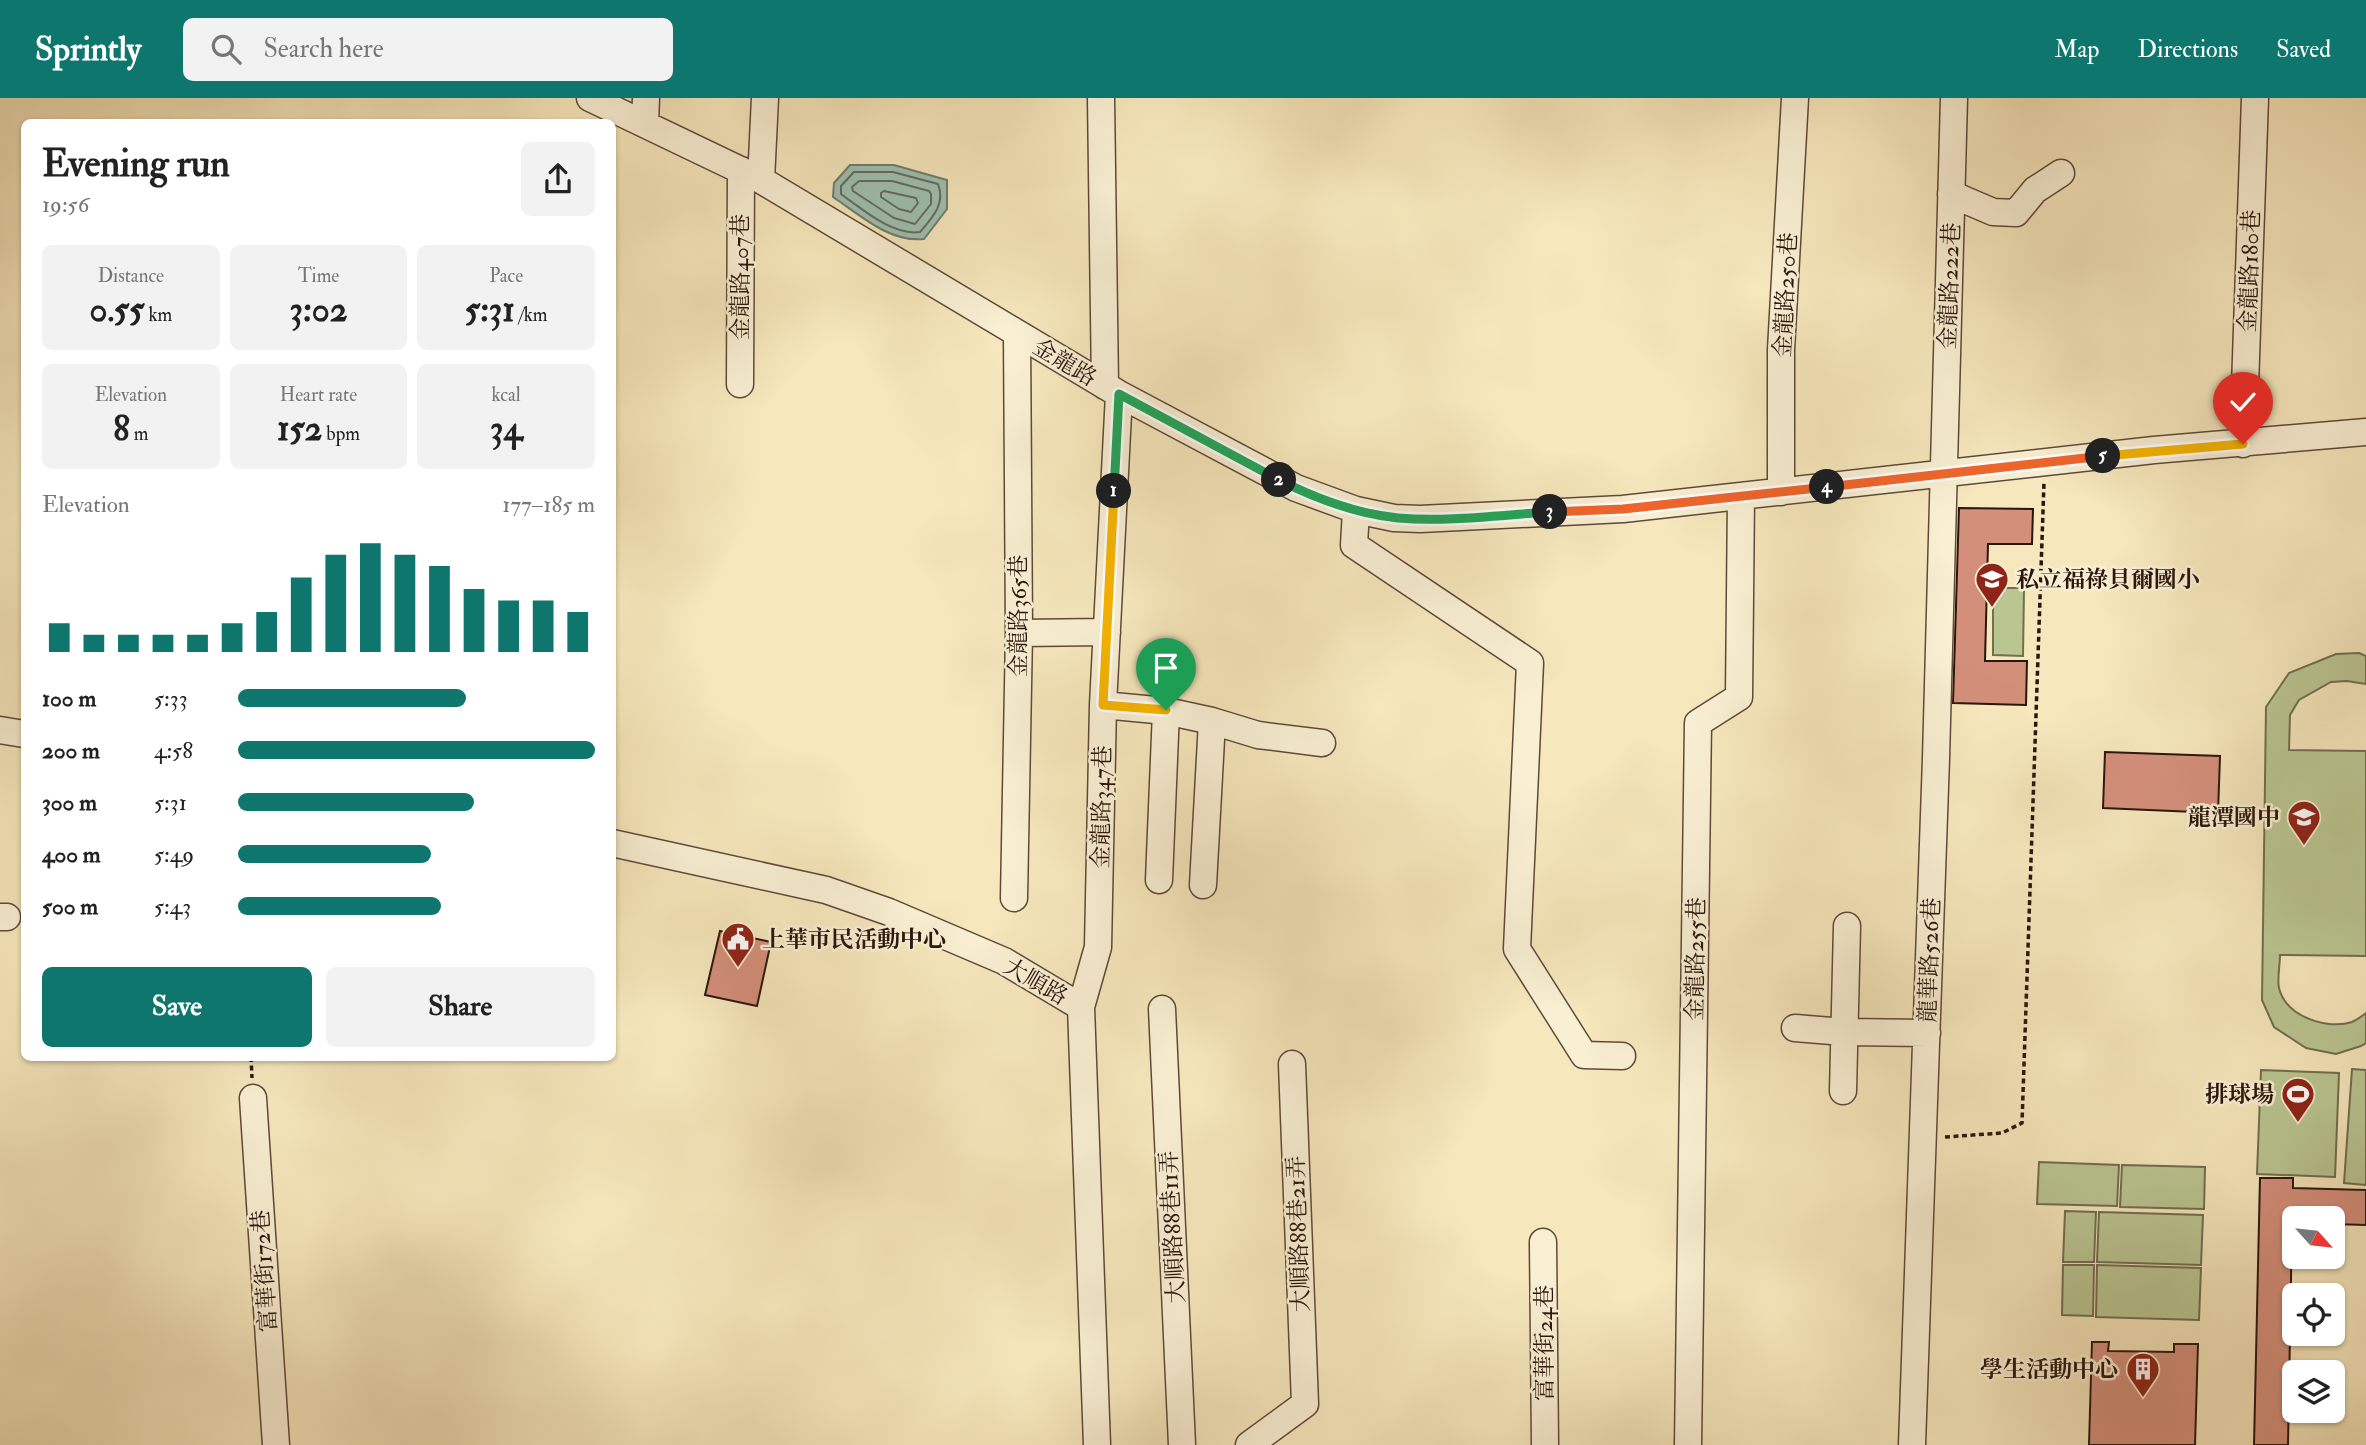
<!DOCTYPE html>
<html lang="en">
<head>
<meta charset="utf-8">
<style>
  body { margin:0; font-family:"IM FELL Double Pica","Noto Serif TC",serif; background:#f2f2f2; color:#222; height:100vh; display:flex; flex-direction:column; font-size:26px; white-space:nowrap }
  * { box-sizing:border-box; margin:0 }
  p { font-size:23px; color:#767676 }
  .icon { flex:none; width:38px; height:38px; fill:none; stroke:currentColor; stroke-width:2; stroke-linecap:round; stroke-linejoin:round }
  .map { position:relative; flex:1; overflow:hidden }
  .side { position:absolute; left:21px; top:21px; width:595px; height:942px; display:flex; flex-direction:column; background:#fff; border-radius:10px; box-shadow:0 2px 5px #0004 }
  .side>* { flex:none }
  .needle { width:46px; rotate:117deg }
  .controls { position:absolute; left:2282px; top:1108px; display:grid; gap:14px }
  .controls a { display:grid; place-items:center; width:63px; height:63px; border-radius:10px; background:#fff; box-shadow:0 2px 5px #0004; font-size:35px }
  .pin { position:absolute; display:grid; place-items:center; width:60px; height:60px; color:#fff; margin:-72px -30px; border-radius:50% 50% 50% 0; rotate:-45deg; box-shadow:0 0 7px #0007 }
  .pin .icon { rotate:45deg }
  .km { position:absolute; width:35px; height:35px; margin:-18px; border-radius:50%; background:#222; color:#fff; font-size:19px; line-height:35px; text-align:center }
  .round { display:grid; place-items:center; flex:none; width:74px; height:74px; border-radius:10px; background:#f2f2f2 }
  .headline { display:flex; align-items:center; justify-content:space-between; height:119px; padding:0 21px }
  h1 { font-size:38px; font-weight:700; line-height:52px }
  .metrics { display:grid; grid-template-columns:repeat(3,1fr); gap:10px; height:119px; padding:7px 21px }
  .metrics div { display:grid; align-content:center; border-radius:10px; background:#f2f2f2; text-align:center }
  .metrics b { font-size:35px; font-weight:700 }
  .metrics small { font-size:19px; font-weight:400 }
  .metrics p { font-size:19px }
  .chart { height:196px; padding:14px 21px }
  .chart p { display:flex; justify-content:space-between }
  .chart svg { width:100%; height:126px; margin-top:7px; stroke:#0f766e; stroke-width:6 }
  .action { display:flex; gap:14px; margin-top:auto; padding:14px 21px }
  .action a { flex:1; height:80px; border-radius:10px; background:#0f766e; color:#fff; font-size:28px; font-weight:700; line-height:80px; text-align:center }
  .action a+a { background:#f2f2f2; color:#222 }
  ul { padding:0 21px; list-style:none; font-size:23px }
  li { display:grid; grid-template-columns:112px 84px 1fr; align-items:center; height:52px }
  li i { height:18px; border-radius:9px; background:#0f766e }
  header { display:flex; align-items:center; gap:42px; box-sizing:border-box; height:98px; padding:0 35px; background:#0f766e; color:#fff }
  header strong { font-size:33px }
  nav { display:flex; gap:38px; margin-inline-start:auto; font-size:24px }
  .search { width:490px; height:63px; background:#f2f2f2; display:flex; align-items:center; gap:18px; box-sizing:border-box; padding:0 24px; border-radius:10px; color:#767676; font-size:26px }
  .map>svg:first-child { display:block }
</style>
</head>
<body>
<header>
<strong>Sprintly</strong>
<div class="search"><svg class="icon" aria-label="search" viewBox="0 0 24 24"><circle cx="10" cy="10" r="6"/><path d="M15 15l6 6"/></svg>Search here</div>
<nav><a>Map</a><a>Directions</a><a>Saved</a></nav>
</header>
<div class="map">
<svg width="2366" height="1347" viewBox="0 0 2366 1347">
  <rect width="100%" height="100%" fill="#f6e7bc"/>
  <filter id="stains"><feTurbulence type="fractalNoise" baseFrequency=".00286" numOctaves="4"/><feColorMatrix values="0 0 0 0 .2 0 0 0 0 .09 0 0 0 0 .02 0 0 0 .5 -.17"/></filter>
  <radialGradient id="worn" r=".72"><stop offset=".6" stop-color="#630" stop-opacity="0"/><stop offset="1" stop-color="#630" stop-opacity=".3"/></radialGradient>
  <path fill="#bac692" stroke="#726e50" stroke-width="2" d="M1993,490h31l-1,68 -30,-1z
    M2359,555l7,3v28l-19,-3 -16,1 -32,18 -9,15 -1,35 77,1v205l-86,-1c0,10 -3,24 -1,33 7,29 49,42 73,34 5,-2 10,-6 14,-9v30l-5,3 -25,8 -30,-6 -32,-21 -12,-27 4,-293 23,-34 47,-19z
    M2352,971l14,1v115l-22,-2z
    M2261,972l78,3 -4,104 -78,-3z
    M2039,1064l80,3 -2,41 -80,-2z
    M2122,1067l83,2 -1,42 -84,-2z
    M2065,1113l31,1 -2,50h-31z
    M2099,1114l104,3 -2,50 -104,-3z
    M2063,1167h31l-1,51 -31,-1z
    M2097,1167l104,3 -2,52 -103,-3z"/>
  <path fill="#9dc0b1" stroke="#6f7c6f" stroke-width="2" d="M850,67h44l53,15v29l-23,30c-34,4 -64,-24 -91,-42l1,-14z"/>
  <g fill="none" stroke-linecap="round" stroke-linejoin="round">
    <path stroke="#646b5f" stroke-width="2" d="M854,74h39l45,12c8,20 -6,34 -18,48 -27,4 -58,-23 -79,-38v-8z
      M859,83h33l37,10 2,3v10l-16,20 -21,-6 -41,-27 -1,-4z
      M884,93l32,7 2,5 -7,9 -12,-3 -18,-12v-4z"/>
  </g>
  <path fill="#d48f7b" stroke="#2b160d" stroke-width="2" d="M1959,410l74,1 -1,35h-44l-3,117h42l-1,44 -73,-2z
    M2105,654l115,4 -2,57 -115,-5z
    M720,833l51,11 -14,64 -52,-11z
    M2260,1080h33v10l73,2v35l-33,-1v-6h-39v5h-2l-4,222h-34z
    M2092,1244h17l-1,9 66,1v-8h24l-3,101h-106z"/>
  <g fill="none" stroke-linecap="round" stroke-linejoin="round">
    <defs>
      <path id="minor" d="M590,0l171,82 358,214 177,94 60,22 38,8 26,1 203,-10 531,-59 212,-18
        M1101,0l4,288
        M645,25l1,-25
        M761,82l4,-82
        M1951,96l42,18 23,1 19,-23 26,-17
        M740,286l1,-214
        M2243,346l12,-346
        M1781,394v-142l14,-252
        M1356,412l-2,35 176,118 -13,286 67,106 38,1
        M1019,535l88,-1
        M1103,607l63,6 46,10 46,14 64,8
        M0,632l24,4
        M612,745l214,47 63,22 115,49 77,46 16,438
        M1159,782l7,-169
        M1203,787l9,-164
        M1014,800l5,-265 -2,-299
        M0,819h7
        M1081,909l17,-60 5,-242 16,-311
        M1162,911l20,436
        M1795,930l49,4 83,1
        M1843,993l4,-165
        M253,1000l23,347
        M1543,1144l2,203
        M1249,1347l56,-41 -13,-340
        M1688,1347l10,-722 41,-26 2,-201
        M1912,1347l24,-687 18,-660"/>
    </defs>
    <use href="#minor" stroke="#5e4a39" stroke-width="29"/>
    <path stroke="#2b160d" stroke-width="3.5" stroke-dasharray="5 3.5" stroke-linecap="butt" d="M251,959l1,21
      M1945,1039l57,-4 20,-10 22,-641"/>
    <use href="#minor" stroke="#f9efd3" stroke-width="26"/>
  </g>
  <g fill="none" stroke-linecap="round" stroke-linejoin="round">
    <defs>
      <path id="split-1" d="M1114,393l-11,214 63,5"/>
      <path id="split-2" d="M1114,393l5,-97 160,86"/>
      <path id="split-3" d="M1279,382c36,18 79,34 119,38 50,4 102,-3 152,-6"/>
      <path id="split-4" d="M1550,414l73,-3 204,-22"/>
      <path id="split-5" d="M1827,389l276,-31"/>
      <path id="split-6" d="M2103,358l140,-12"/>
    </defs>
    <use href="#split-1" stroke="#fff" stroke-width="14"/>
    <use href="#split-2" stroke="#fff" stroke-width="14"/>
    <use href="#split-3" stroke="#fff" stroke-width="14"/>
    <use href="#split-4" stroke="#fff" stroke-width="14"/>
    <use href="#split-5" stroke="#fff" stroke-width="14"/>
    <use href="#split-6" stroke="#fff" stroke-width="14"/>
    <use href="#split-1" stroke="#f5b400" stroke-width="9"/>
    <use href="#split-2" stroke="#22a559" stroke-width="9"/>
    <use href="#split-3" stroke="#22a559" stroke-width="9"/>
    <use href="#split-4" stroke="#f0652b" stroke-width="9"/>
    <use href="#split-5" stroke="#f0652b" stroke-width="9"/>
    <use href="#split-6" stroke="#f5b400" stroke-width="9"/>
  </g>
  <defs>
    <symbol id="school-pin" viewBox="-11 -11 22 30"><path d="M0 17L-7.5 6A9.5 9.5 0 1 1 7.5 6Z" fill="#8f2418" stroke="#f9efd3"/><path d="M0-5L7-2L0 1L-7-2ZM-4 1L0 2.5L4 1V4Q0 6-4 4Z" fill="#fff"/></symbol>
    <symbol id="civic-pin" viewBox="-11 -11 22 30"><path d="M0 17L-7.5 6A9.5 9.5 0 1 1 7.5 6Z" fill="#8f2418" stroke="#f9efd3"/><path d="M-.6-6.5H3V-4.5H.6V-3L4-1V1h2V6H-6V1h2V-1L-.6-3ZM-1.2 2.5V6h2.4V2.5Z" fill="#fff"/></symbol>
    <symbol id="stadium-pin" viewBox="-11 -11 22 30"><path d="M0 17L-7.5 6A9.5 9.5 0 1 1 7.5 6Z" fill="#8f2418" stroke="#f9efd3"/><path d="M0-5a6.5 5 0 1 0 0 10a6.5 5 0 1 0 0-10ZM-3.5-1.8h7v3.6h-7Z" fill="#fff"/></symbol>
    <symbol id="building-pin" viewBox="-11 -11 22 30"><path d="M0 17L-7.5 6A9.5 9.5 0 1 1 7.5 6Z" fill="#8f2418" stroke="#f9efd3"/><path d="M-4-6H4V6H1V3H-1V6H-4ZM-2.5-4.3h1.7v1.8h-1.7ZM.8-4.3h1.7v1.8H.8ZM-2.5-1h1.7V.8h-1.7ZM.8-1h1.7V.8H.8Z" fill="#fff"/></symbol>
  </defs>
  <g fill-rule="evenodd">
    <use href="#school-pin" x="1973" y="462" width="38" height="52"/>
    <use href="#school-pin" x="2285" y="700" width="38" height="52"/>
    <use href="#civic-pin" x="719" y="822" width="38" height="52"/>
    <use href="#stadium-pin" x="2279" y="977" width="38" height="52"/>
    <use href="#building-pin" x="2124" y="1252" width="38" height="52"/>
  </g>
  <g text-anchor="middle" stroke-width="5" stroke-linejoin="round" paint-order="stroke">
    <g font-size="23" fill="#2b160d" stroke="#f9efd3">
      <text transform="translate(2249 173) rotate(-88)" y="8">金龍路180巷</text>
      <text transform="translate(740 179) rotate(-90)" y="8">金龍路407巷</text>
      <text transform="translate(1949 188) rotate(-88)" y="8">金龍路222巷</text>
      <text transform="translate(1785 197) rotate(-87)" y="8">金龍路250巷</text>
      <text transform="translate(1065 264) rotate(31)" y="8">金龍路</text>
      <text transform="translate(1018 518) rotate(-90)" y="8">金龍路365巷</text>
      <text transform="translate(1101 709) rotate(-89)" y="8">金龍路347巷</text>
      <text transform="translate(1695 861) rotate(-89)" y="8">金龍路255巷</text>
      <text transform="translate(1929 862) rotate(-88)" y="8">龍華路526巷</text>
      <text transform="translate(1036 883) rotate(30)" y="8">大順路</text>
      <text transform="translate(1172 1129) rotate(-93)" y="8">大順路88巷11弄</text>
      <text transform="translate(1298 1136) rotate(-92)" y="8">大順路88巷21弄</text>
      <text transform="translate(264 1173) rotate(-94)" y="8">富華街172巷</text>
      <text transform="translate(1544 1245) rotate(-90)" y="8">富華街24巷</text>
    </g>
    <g font-size="23" font-weight="bold" fill="#2b160d" stroke="#f9efd3" text-anchor="end">
      <text x="2016" y="489" text-anchor="start">私立福祿貝爾國小</text>
      <text x="2280" y="727">龍潭國中</text>
      <text x="762" y="849" text-anchor="start">上華市民活動中心</text>
      <text x="2274" y="1004">排球場</text>
      <text x="2118" y="1279">學生活動中心</text>
    </g>
  </g>
  <rect width="100%" height="100%" filter="url(#stains)"/>
  <rect width="100%" height="100%" fill="url(#worn)"/>
</svg>
<div class="controls">
<a><svg class="needle" viewBox="-14 -14 28 28"><path d="M0-13l5 13h-10z" fill="#e53935"/><path d="M0 13l5-13h-10z" fill="#767676"/></svg></a>
<a><svg class="icon" aria-label="locate" viewBox="0 0 24 24"><circle cx="12" cy="12" r="6"/><path d="M12 2v4M12 18v4M2 12h4M18 12h4"/></svg></a>
<a><svg class="icon" aria-label="layers" viewBox="0 0 24 24"><path d="M12 4l9 5-9 5-9-5zM3 14l9 5 9-5"/></svg></a>
</div>
<div class="pin" style="left:1166px;top:612px;background:#1e9e55"><svg class="icon" aria-label="arrive" viewBox="0 0 24 24"><path d="M6 21V4h12l-3 4 3 4H6"/></svg></div>
<div class="pin" style="left:2243px;top:346px;background:#d93025"><svg class="icon" aria-label="check" viewBox="0 0 24 24"><path d="M5 12l5 5 9-10"/></svg></div>
<b class="km" style="left:1114px;top:393px">1</b>
<b class="km" style="left:1279px;top:382px">2</b>
<b class="km" style="left:1550px;top:414px">3</b>
<b class="km" style="left:1827px;top:389px">4</b>
<b class="km" style="left:2103px;top:358px">5</b>
<section class="side">
<div class="headline"><div><h1>Evening run</h1><p>19:56</p></div><a class="round"><svg class="icon" aria-label="share" viewBox="0 0 24 24"><path d="M12 15V3M7 8l5-5 5 5M5 13v7h14v-7"/></svg></a></div>
<div class="metrics">
<div><p>Distance</p><b>0.55<small> km</small></b></div>
<div><p>Time</p><b>3:02</b></div>
<div><p>Pace</p><b>5:31<small> /km</small></b></div>
</div>
<div class="metrics">
<div><p>Elevation</p><b>8<small> m</small></b></div>
<div><p>Heart rate</p><b>152<small> bpm</small></b></div>
<div><p>kcal</p><b>34</b></div>
</div>
<div class="chart"><p><span>Elevation</span>177–185 m</p>
<svg viewBox="0 0 160 44" preserveAspectRatio="none"><path d="M5 44V34M15 44V38M25 44V38M35 44V38M45 44V38M55 44V34M65 44V30M75 44V18M85 44V10M95 44V6M105 44V10M115 44V14M125 44V22M135 44V26M145 44V26M155 44V30"/></svg>
</div>
<ul>
<li><b>100 m</b>5:33<i style="width:64%"></i></li>
<li><b>200 m</b>4:58<i style="width:100%"></i></li>
<li><b>300 m</b>5:31<i style="width:66%"></i></li>
<li><b>400 m</b>5:49<i style="width:54%"></i></li>
<li><b>500 m</b>5:43<i style="width:57%"></i></li>
</ul>
<div class="action"><a>Save</a><a>Share</a></div>
</section>
</div>
</body>
</html>
